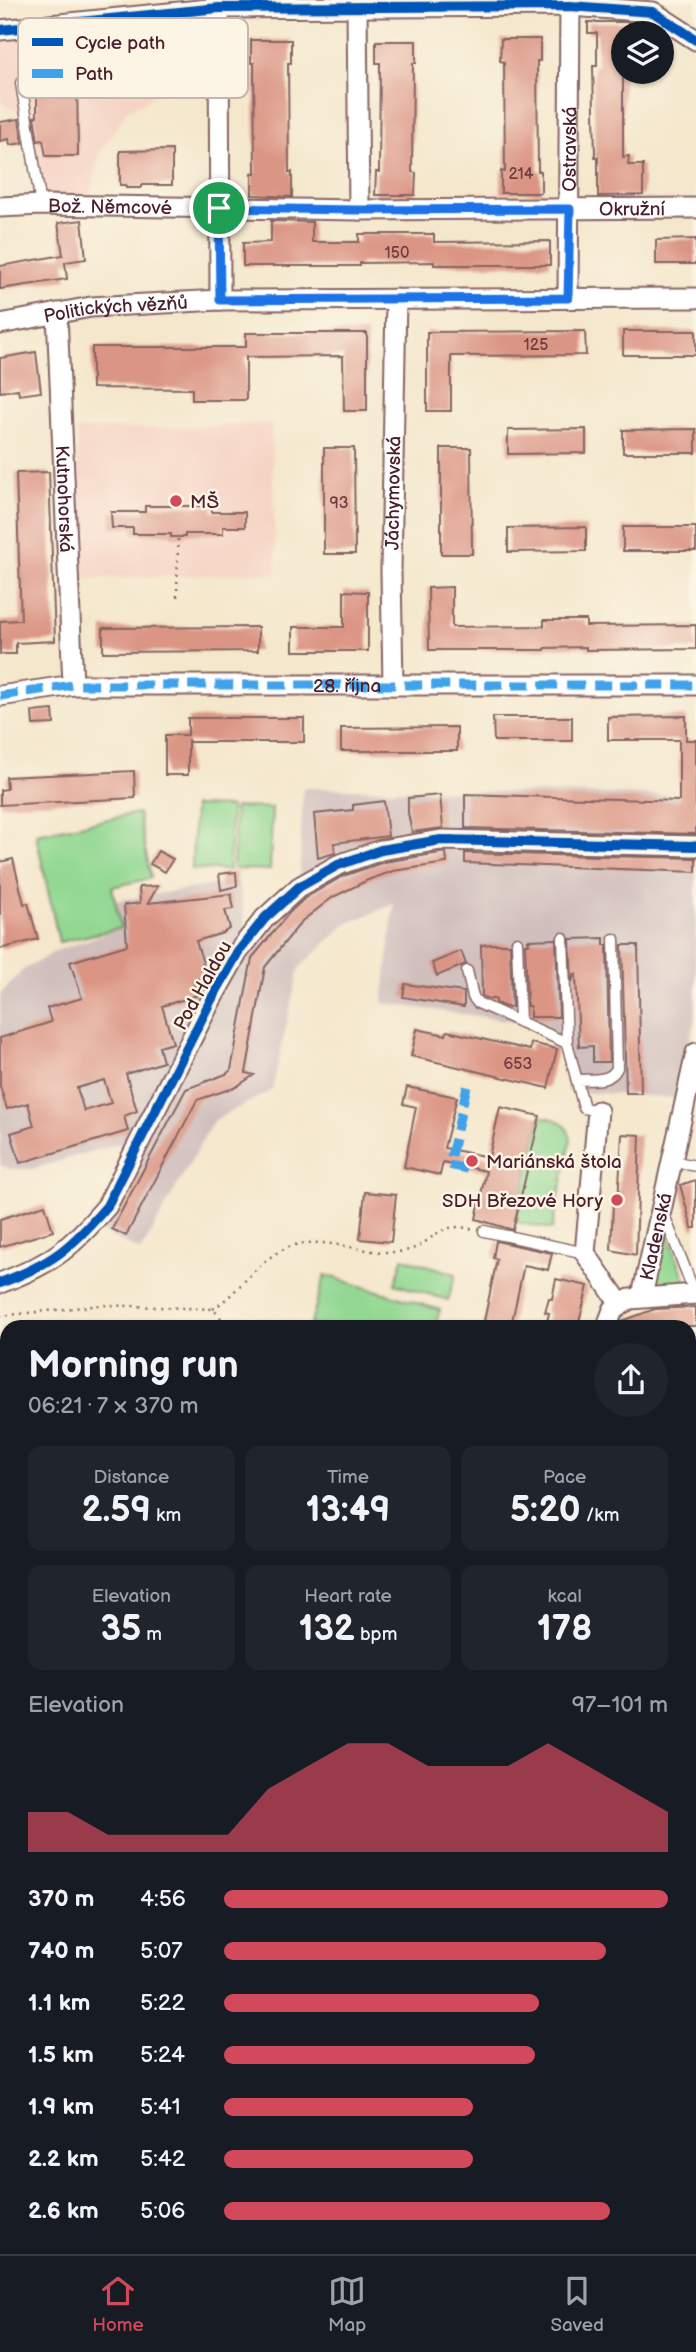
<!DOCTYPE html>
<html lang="en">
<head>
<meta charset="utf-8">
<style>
  body { margin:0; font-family:"Balsamiq Sans",sans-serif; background:#20242c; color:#f1f3f6; height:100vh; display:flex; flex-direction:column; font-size:26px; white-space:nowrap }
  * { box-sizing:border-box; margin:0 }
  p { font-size:23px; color:#9ea1a6 }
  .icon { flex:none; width:38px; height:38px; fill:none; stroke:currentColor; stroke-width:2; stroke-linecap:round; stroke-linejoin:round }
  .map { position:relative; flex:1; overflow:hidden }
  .sheet { position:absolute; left:0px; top:1320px; width:696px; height:934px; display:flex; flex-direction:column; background:#171b24; border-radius:21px 21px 0 0; box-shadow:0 2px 5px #0004 }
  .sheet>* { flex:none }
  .fabs { position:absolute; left:611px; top:21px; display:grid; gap:14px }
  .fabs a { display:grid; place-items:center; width:63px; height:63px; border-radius:50%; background:#171b24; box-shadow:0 2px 5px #0004; font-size:35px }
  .pin { position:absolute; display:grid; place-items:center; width:60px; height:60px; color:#fff; margin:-30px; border:4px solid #fff; border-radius:50%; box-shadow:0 2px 7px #0007 }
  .round { display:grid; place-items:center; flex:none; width:74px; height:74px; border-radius:37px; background:#20242c }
  .headline { display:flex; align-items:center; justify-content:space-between; height:119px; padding:0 28px }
  h1 { font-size:38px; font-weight:700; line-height:52px }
  .stats { display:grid; grid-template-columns:repeat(3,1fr); gap:10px; height:119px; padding:7px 28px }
  .stats div { display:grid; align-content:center; border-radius:14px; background:#20242c; text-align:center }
  .stats b { font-size:35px; font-weight:700 }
  .stats small { font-size:19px; font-weight:400 }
  .stats p { font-size:19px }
  .chart { height:196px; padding:14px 28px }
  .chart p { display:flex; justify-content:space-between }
  .chart svg { width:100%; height:126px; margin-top:7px; fill:#d1495b; opacity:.7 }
  ul { padding:0 28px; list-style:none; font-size:23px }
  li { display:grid; grid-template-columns:112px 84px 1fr; align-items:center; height:52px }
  li i { height:18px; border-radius:9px; background:#d1495b }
  .tab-bar { display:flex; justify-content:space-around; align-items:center; height:98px; border-top:2px solid #363941; background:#171b24; font-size:19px; color:#9ea1a6 }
  .tab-bar a { display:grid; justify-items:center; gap:4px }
  .tab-bar .current { color:#d1495b }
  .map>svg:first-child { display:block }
</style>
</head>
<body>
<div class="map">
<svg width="696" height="2254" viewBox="0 0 696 2254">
  <rect width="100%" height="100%" fill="#fcf5e5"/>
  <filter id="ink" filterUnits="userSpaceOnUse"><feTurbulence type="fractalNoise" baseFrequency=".0143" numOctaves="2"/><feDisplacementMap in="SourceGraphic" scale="14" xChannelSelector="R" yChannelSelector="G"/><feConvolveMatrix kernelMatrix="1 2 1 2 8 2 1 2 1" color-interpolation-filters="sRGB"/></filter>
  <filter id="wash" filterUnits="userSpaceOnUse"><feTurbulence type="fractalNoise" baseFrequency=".00686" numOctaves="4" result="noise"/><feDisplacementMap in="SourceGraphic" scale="28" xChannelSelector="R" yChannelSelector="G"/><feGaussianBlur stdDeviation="1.57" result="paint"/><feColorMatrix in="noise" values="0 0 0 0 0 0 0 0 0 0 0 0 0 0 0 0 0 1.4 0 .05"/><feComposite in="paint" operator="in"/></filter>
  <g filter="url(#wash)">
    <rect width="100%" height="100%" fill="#f4e7cc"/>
    <path fill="#f5d2c3" d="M213,11l1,70 -46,7 -41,23 -27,42 -12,52h-47l-18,-91 -23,-12v-73z
      M271,424l5,149 -195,6 -4,-149z"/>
    <path fill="#d1bfbd" d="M303,788l393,8v217l-19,85 -110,-7 -4,-45 -43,-24 -137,-19 11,-99 -48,20 -47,44 -27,122 -59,31 -72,130 -44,-22 44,-92 -109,32h-22l-10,-4v-170l23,-25 35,-20 63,-22 -6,-27 123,-20 9,53 52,-47z
      M378,2247h160l5,7h-174z"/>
    <path fill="#92d892" stroke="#6e7c5e" stroke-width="2" d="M194,806l37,1 -2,63 -37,-1z
      M235,807l37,1 -2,62 -37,-1z
      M138,813l13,65 -39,9 9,41 -62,14 -23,-108z
      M541,1116c18,4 26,5 30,24l-19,89 -36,-7z
      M664,1231h3l18,49 -1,7h-23c-12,-14 -1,-39 3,-56z
      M403,1258l53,16 -8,26 -53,-16z
      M325,1275l115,35 -5,16h-125z"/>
    <path fill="#75b87c" stroke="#606c54" stroke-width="2" d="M7,2190v57h248l-23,7h-232v-60z"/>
    <g id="blocks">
      <path fill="#db9585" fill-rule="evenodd" d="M588,22h40l-1,11h-4v124l6,-1 -1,9h15v30l-45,1v-39h-3l-2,-91h4v-33h-9z
        M182,25l1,46 -106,1 1,84h-32l-3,-16 -5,1 -4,-24 3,-1v-28h-2v-17h-2l-5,-31 109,-9v-2h29v-3z
        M501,39h39v22h-3l1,110h3v22h-40v-22l4,1 -1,-110 -4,-1z
        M251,40h40v23h-3l1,109h3v25l-40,-2v-22h3l-1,-110h-3z
        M376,41h40v22h-3l-1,109 4,1 -1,22h-40l1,-23h3l1,-109h-4z
        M19,119l4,24 -13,2 -1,-6 -9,2v-19z
        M172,150v35h-31v3h-15v-3h-6v-34z
        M82,220l4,39 -21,3 2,17 -67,10v-23l63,-11 -5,-32z
        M271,221l41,1v20h47v-8h75v8l116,-1v24h-116v-3l-74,1v3h-117v-23l28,-1z
        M696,239v25h-40v-24z
        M585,331l1,24 -135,1v55h-24v-79z
        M623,331h73v24h-73z
        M246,333h121v78h-23l-1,-55 -97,1v43h-54v-11l-100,-1v-41h154z
        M36,352l5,40 -22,3 -1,-6 -18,3v-34z
        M586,429v24l-78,1v-24z
        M696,429v24h-73v-23z
        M324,448h30l1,106h-31z
        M441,448h30l1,106h-31z
        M49,472l6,169 -39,2v11h-16v-33l21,-1 -5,-147z
        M145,506h67v6h33v15h-22v7h-38v3h-14v-3h-38v-6h-21l-1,-16h34z
        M586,527v24l-78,1v-24z
        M623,527h73v24h-73z
        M452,587v40l92,-1v-6h42v6l110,-1v24l-110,1v-3l-41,1v2h-116l-1,-62z
        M344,591l24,1v59h-75v-24h51z
        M258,627v24l-155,1v-24z
        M53,710l1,14 -21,1 -1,-13z
        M686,716v24h10v94l-231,-6v-34l214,7v-61h-71v-23z
        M493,717h79v24h-78z
        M188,718h116v24h-116v-3v36h-23v-40h23z
        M457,727v24h-116v-23z
        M134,771l1,27 -135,7v-15l7,-1 -1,-12z
        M440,795l3,33 -31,4 -4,-19v-15z
        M384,801l4,35 -54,7 1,10 -17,5 -4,-44 39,-4v-5z
        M158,851l15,8 -8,13 -15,-8z
        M446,852l1,11 -54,8 -25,9 -35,17 -31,24 -37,46 -19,106 8,2 -18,12 -39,13 -71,136 -14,-7 74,-140 40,-15 5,-4 21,-112 37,-45 16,-15 38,-22 41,-14z
        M465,853l231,5v14l-231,-9z
        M13,859l11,45 4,-1 10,36 -38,10v-87z
        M236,872l1,14 -16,4 -2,-16z
        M158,886l-10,17 83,-9 3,15 -9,1 5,18 -7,5 -27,8 11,35 -14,5 5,14 -36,11 11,37 -14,4 4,15 -37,12 11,37 -13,5 4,15 -108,32 -9,-30 23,-7 -6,-23 -21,6 -7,-23v-48l51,-16 -4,-14 35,-10 -12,-36 57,-17 -3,-40 16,-2 -1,-16zM104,1080l7,23 -27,8 -7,-23z
        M604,938v7h3l2,117h-16v-16l-14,1 -3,-73h-2l-2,8 -2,-43z
        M556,939l3,78h-29v-11h-3l-2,-62h4l-1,-4z
        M495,944h15l2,63h-7l-9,-4v-4h-8l-6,-3 -1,-51z
        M622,945h16l3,148h-15z
        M461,951l5,13 -29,12 -5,-13z
        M405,984l59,8v15l-61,-10z
        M417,1029l29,6 1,-4 83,19 1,-7 26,6 -9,39 -137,-32z
        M407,1087l50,10 -13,51 45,9 11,-50 40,9 -27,114 -37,-11 10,-48 -43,-9 -3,13 -36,-8 12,-60 -13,-3z
        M622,1134l18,1 -4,120 -25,-5 2,-48h5z
        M696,1180v48h-4l-12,-43z
        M365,1192l31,3 -5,47 -31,-3z
        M45,1205l8,26 -53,16v-28z
        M496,1241l56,12 -4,17 -24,-5 -13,61h-28l14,-67 -4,-1z
        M556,1279l32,7 -10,40h-32l3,-13 -4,-1 4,-14 3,1z
        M696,1307v19h-76l2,-5 33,-12z"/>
    </g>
  </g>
  <g filter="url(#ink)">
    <use href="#blocks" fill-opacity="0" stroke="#866563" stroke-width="2"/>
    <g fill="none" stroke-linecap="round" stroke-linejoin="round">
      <defs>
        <path id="lane" d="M21,83l20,122
          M563,938l4,105
          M517,942l3,80
          M467,971l6,26 5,6 89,40 17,65 14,3
          M577,1080c14,-1 33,3 40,-12l-3,-129
          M672,1161l24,5
          M660,1216l6,4 29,74
          M484,1231l101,22
          M690,1443l6,-7
          M0,1642l7,-23
          M690,1743l6,-2
          M690,2005l6,-8
          M429,2247l5,7
          M525,2247l5,7"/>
        <g id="street">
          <path d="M219,0l1,300"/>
          <path d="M357,8l2,202"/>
          <path d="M0,30l219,-22 351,-2 83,6 43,28"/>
          <path id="s1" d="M0,207l41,-2 318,5 337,-2"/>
          <path id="s2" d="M568,298l2,-298"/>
          <path id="s3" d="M57,313l16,372"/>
          <path id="s4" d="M0,324l91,-17 129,-7 476,-2"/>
          <path id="s5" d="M393,685l-2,-114 5,-272"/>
          <path id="s6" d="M0,696l73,-11h623"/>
          <path d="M598,1111l-13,142 35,51"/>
          <path d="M0,1283c52,-19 72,-36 107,-77l104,-206 27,-48 27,-34 34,-31 39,-22 43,-15 60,-10 255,6"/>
          <path id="s7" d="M642,1296l54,-243"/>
          <path d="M607,1326l6,-16 17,-11 66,-5"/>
          <path d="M0,1523l7,2"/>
          <path d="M690,1643l6,3"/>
          <path d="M0,1763l7,3"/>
          <path d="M0,1811l7,-12"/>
          <path d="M0,2100l7,-6"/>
          <path d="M690,2199l6,-10"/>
          <path d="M654,2254l4,-7"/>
        </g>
        <path id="primary" d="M690,1616l6,-13
          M281,2254l21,-7"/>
      </defs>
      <use href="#lane" stroke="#866563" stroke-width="13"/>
      <use href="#street" stroke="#866563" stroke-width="23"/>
      <use href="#primary" stroke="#866563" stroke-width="33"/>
      <path stroke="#866563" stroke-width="2.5" stroke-dasharray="2 5" stroke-linecap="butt" d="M177,597l1,-60
        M467,1169l3,-14
        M213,1309c26,-17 42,-45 69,-59 39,-20 82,8 122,1 30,-5 30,-31 68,-22
        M0,1316l102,-11 111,4 15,17
        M690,2066l6,6
        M324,2252l13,-5
        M250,2254l10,-3"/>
      <use href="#lane" stroke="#fff" stroke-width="10"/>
      <use href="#street" stroke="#fff" stroke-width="19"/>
      <use href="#primary" stroke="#fff" stroke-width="30"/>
      <path stroke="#4a1f2b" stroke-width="5" stroke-dasharray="10 5" stroke-linecap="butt" d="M690,2005l6,-8"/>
      <path stroke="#40a2eb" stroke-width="9" stroke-dasharray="18 9" stroke-linecap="butt" d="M0,696l73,-11h623
        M467,1169l-18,-4 19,-83
        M625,2247l9,7"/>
      <defs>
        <path id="cycleway" d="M0,30l219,-22 351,-2 83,6 43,28
          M0,1283c52,-19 72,-36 107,-77l104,-206 27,-48 27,-34 34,-31 39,-22 43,-15 60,-10 255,6"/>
      </defs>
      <use href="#cycleway" stroke="#fcf5e5" stroke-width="15"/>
      <use href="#cycleway" stroke="#0057b8" stroke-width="10"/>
    </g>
  </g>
  <g fill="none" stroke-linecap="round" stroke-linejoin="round" filter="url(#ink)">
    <defs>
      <path id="route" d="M219,208l140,2 211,-1 -2,89 -348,2z"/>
    </defs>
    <use href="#route" stroke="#fff" stroke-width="14"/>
    <use href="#route" stroke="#1a73e8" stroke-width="9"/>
  </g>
  <g fill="#d1495b" stroke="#fcf5e5" stroke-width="2.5">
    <circle cx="176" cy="501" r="7"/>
    <circle cx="472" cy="1161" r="7"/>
    <circle cx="617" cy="1200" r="7"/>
  </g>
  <g text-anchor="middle" stroke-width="5" stroke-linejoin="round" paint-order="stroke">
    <g font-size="16" fill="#6e3c42">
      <text x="521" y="179">214</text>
      <text x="397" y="258">150</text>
      <text x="536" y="350">125</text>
      <text x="339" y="508">93</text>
      <text x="518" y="1069">653</text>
    </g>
    <g font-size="19" fill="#4a1f2b" stroke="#fcf5e5">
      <text dy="7" stroke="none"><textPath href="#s2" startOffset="149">Ostravská</textPath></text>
      <text dy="7" stroke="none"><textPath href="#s1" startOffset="110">Bož. Němcové</textPath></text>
      <text dy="7" stroke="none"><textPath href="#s1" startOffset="632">Okružní</textPath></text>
      <text dy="7" stroke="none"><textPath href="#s4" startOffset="117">Politických vězňů</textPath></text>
      <text dy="7" stroke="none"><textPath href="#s5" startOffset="192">Jáchymovská</textPath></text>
      <text dy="7" stroke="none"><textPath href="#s3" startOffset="186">Kutnohorská</textPath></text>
      <text dy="7" stroke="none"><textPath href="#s6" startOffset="348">28. října</textPath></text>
      <text transform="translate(202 985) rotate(-61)" y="7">Pod Haldou</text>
      <text dy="7" stroke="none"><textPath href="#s7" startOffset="61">Kladenská</textPath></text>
    </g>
    <g font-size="19" fill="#4a1f2b" stroke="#fcf5e5" text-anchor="start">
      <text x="190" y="508">MŠ</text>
      <text x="486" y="1168">Mariánská štola</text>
      <text x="603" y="1207" text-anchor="end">SDH Březové Hory</text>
    </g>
  </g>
  <rect x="18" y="18" width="230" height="80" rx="10" fill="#fcf5e5" stroke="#c7b5ad" stroke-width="2"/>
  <rect x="32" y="38" width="31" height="8" fill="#0057b8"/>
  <rect x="32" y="69" width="31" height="9" fill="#40a2eb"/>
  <g font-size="19" fill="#4a1f2b">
    <text x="75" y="49">Cycle path</text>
    <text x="75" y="80">Path</text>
  </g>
</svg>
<div class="fabs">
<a><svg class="icon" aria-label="layers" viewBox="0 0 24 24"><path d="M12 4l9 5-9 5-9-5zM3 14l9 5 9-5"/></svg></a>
</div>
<div class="pin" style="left:219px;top:208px;background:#1e9e55"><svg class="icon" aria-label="arrive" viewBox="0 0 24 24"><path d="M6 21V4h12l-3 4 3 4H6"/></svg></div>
<section class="sheet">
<div class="headline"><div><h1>Morning run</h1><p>06:21 · 7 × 370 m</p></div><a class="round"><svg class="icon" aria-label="share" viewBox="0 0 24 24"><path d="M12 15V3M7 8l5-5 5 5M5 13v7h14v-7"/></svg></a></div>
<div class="stats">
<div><p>Distance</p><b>2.59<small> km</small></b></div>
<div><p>Time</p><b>13:49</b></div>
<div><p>Pace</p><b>5:20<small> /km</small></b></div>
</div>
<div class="stats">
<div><p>Elevation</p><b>35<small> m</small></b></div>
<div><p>Heart rate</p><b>132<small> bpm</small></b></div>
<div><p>kcal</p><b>178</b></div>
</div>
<div class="chart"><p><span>Elevation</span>97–101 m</p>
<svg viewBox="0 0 160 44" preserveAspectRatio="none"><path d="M0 44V30L10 30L20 38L30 38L40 38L50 38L60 22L70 14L80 6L90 6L100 14L110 14L120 14L130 6L140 14L150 22L160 30V44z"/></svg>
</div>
<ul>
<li><b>370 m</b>4:56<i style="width:100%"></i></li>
<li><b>740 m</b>5:07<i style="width:86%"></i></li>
<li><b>1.1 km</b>5:22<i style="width:71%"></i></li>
<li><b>1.5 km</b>5:24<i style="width:70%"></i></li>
<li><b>1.9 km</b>5:41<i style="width:56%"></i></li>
<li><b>2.2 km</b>5:42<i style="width:56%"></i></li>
<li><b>2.6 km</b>5:06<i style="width:87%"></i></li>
</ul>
</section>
</div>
<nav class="tab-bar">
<a class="current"><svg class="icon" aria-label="home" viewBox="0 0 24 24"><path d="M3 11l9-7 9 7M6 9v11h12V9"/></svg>Home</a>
<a><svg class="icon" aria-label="map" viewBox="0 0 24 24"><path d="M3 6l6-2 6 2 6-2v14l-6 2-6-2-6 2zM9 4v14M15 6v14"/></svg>Map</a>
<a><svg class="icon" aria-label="saved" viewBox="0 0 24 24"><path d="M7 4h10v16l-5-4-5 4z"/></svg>Saved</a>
</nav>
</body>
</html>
